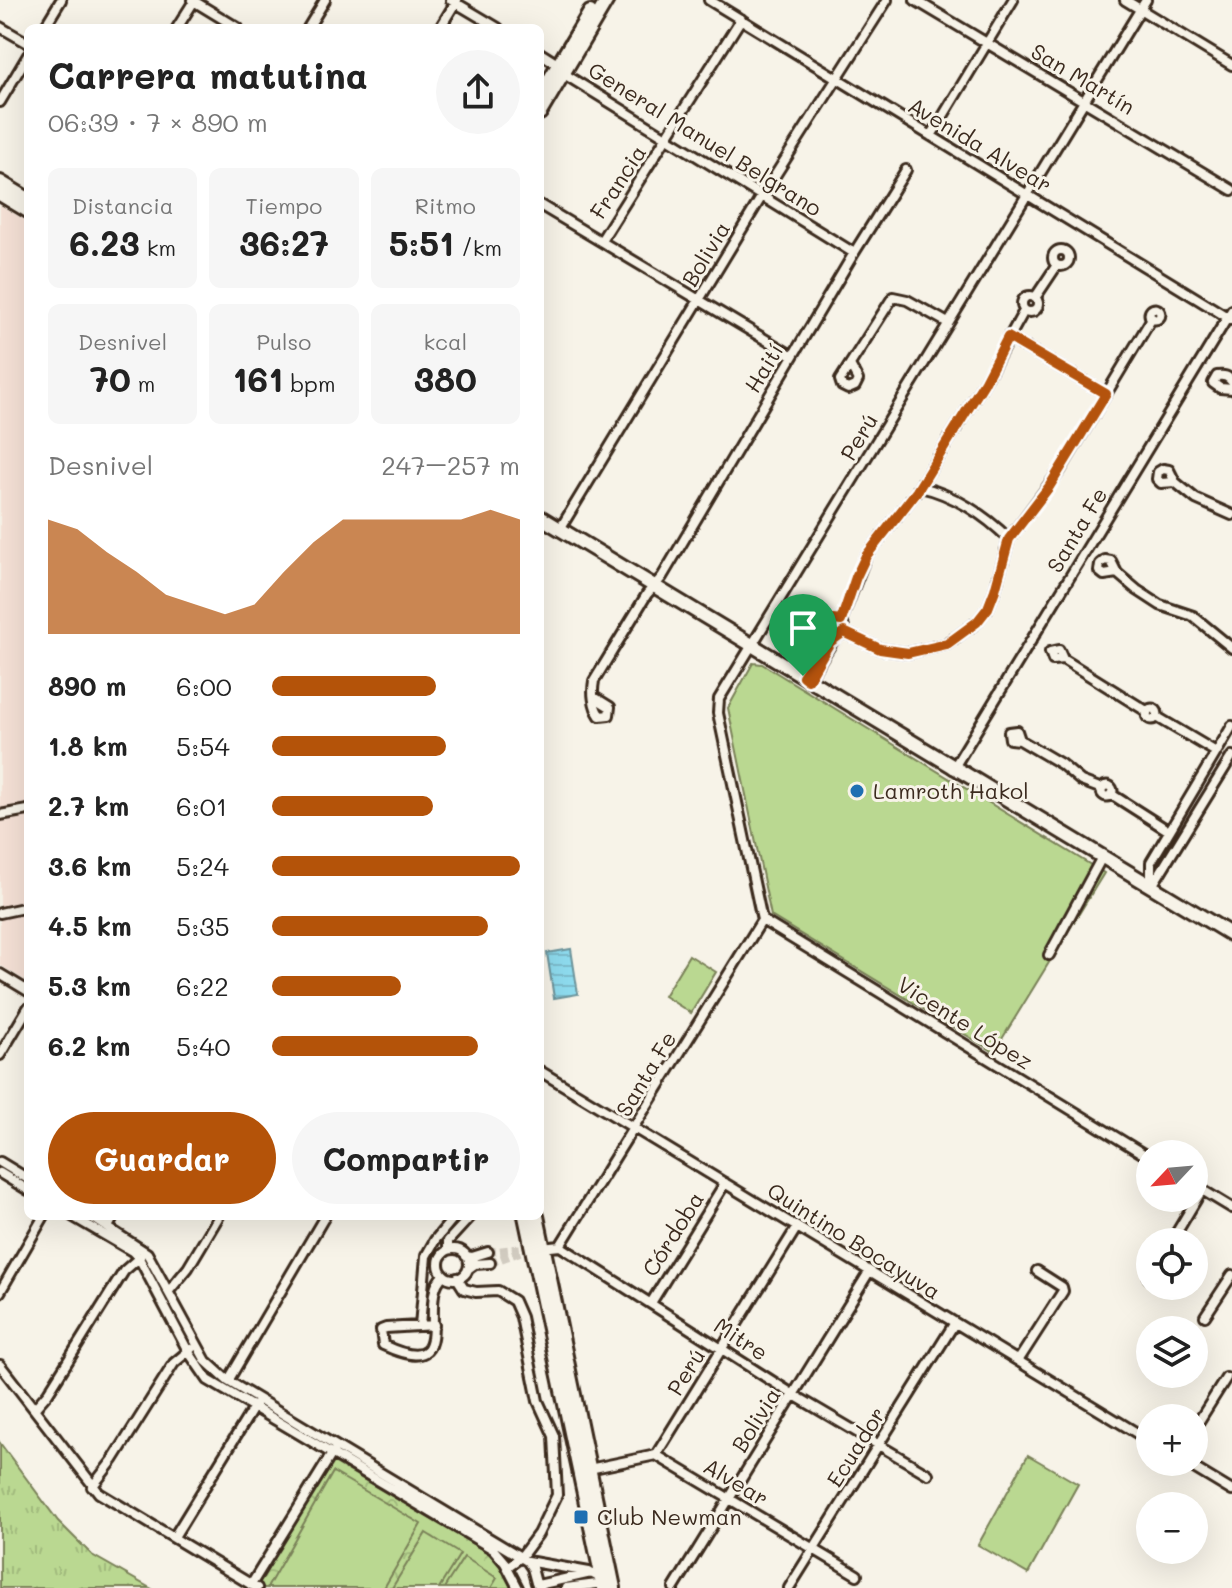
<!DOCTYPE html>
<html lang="es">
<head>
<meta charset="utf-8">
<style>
  body { margin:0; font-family:Mali,sans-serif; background:#f6f6f6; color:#222; height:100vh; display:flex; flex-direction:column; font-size:30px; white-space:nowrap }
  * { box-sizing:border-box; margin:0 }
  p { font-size:26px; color:#767676 }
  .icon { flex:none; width:44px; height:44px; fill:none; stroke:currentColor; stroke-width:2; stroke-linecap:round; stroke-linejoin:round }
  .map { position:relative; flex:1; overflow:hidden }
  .side { position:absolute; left:24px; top:24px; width:520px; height:1196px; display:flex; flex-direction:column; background:#fff; border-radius:12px; box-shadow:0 8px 32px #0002 }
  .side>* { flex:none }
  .needle { width:52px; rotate:244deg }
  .controls { position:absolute; left:1136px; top:1140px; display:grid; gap:16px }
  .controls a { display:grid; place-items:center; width:72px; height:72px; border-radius:50%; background:#fff; box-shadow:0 8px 32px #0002; font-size:40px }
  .pin { position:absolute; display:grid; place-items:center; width:68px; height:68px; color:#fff; margin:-82px -34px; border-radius:50% 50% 50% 0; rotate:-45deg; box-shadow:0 0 8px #0007 }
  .pin .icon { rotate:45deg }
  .round { display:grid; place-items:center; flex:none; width:84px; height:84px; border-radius:42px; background:#f6f6f6 }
  .overview { display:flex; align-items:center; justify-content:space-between; height:136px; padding:0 24px }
  h1 { font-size:36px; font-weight:800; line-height:60px }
  .metrics { display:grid; grid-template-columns:repeat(3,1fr); gap:12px; height:136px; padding:8px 24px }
  .metrics div { display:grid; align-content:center; border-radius:12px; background:#f6f6f6; text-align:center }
  .metrics b { font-size:34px; font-weight:800 }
  .metrics small { font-size:22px; font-weight:400 }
  .metrics p { font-size:22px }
  .chart { height:224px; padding:16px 24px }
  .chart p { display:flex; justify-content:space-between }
  .chart svg { width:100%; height:144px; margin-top:8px; fill:#b45309; opacity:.7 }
  .primary-button { display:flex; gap:16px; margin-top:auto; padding:16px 24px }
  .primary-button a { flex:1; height:92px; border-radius:48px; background:#b45309; color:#fff; font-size:32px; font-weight:800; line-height:92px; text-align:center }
  .primary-button a+a { background:#f6f6f6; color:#222 }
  ul { padding:0 24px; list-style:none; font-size:26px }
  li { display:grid; grid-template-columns:128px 96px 1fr; align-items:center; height:60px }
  li i { height:20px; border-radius:10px; background:#b45309 }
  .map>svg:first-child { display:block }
</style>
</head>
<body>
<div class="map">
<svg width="1232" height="1588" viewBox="0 0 1232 1588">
  <defs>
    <pattern id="grass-tufts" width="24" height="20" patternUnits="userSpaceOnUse" patternTransform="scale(2)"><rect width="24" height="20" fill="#bad891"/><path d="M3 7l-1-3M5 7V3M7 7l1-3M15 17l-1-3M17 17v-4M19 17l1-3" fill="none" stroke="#a1ba7d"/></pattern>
    <pattern id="forest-crowns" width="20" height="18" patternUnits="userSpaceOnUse" patternTransform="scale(2)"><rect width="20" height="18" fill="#bad891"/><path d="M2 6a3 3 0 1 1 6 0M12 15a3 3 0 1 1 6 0" fill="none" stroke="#a1ba7d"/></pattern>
    <pattern id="water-rules" width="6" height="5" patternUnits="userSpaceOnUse" patternTransform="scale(2)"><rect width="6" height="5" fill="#8edbee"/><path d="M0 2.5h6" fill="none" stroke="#7bbccc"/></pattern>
  </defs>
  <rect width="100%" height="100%" fill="#f7f3e8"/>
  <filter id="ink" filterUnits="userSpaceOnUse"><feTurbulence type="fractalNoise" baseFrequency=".0125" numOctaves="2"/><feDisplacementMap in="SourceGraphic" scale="16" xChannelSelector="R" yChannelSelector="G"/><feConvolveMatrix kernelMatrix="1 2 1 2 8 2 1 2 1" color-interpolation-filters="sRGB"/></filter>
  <g filter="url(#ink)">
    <path fill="#f5e1d6" d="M0,205l28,17v760l-28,-17z"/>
    <path fill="url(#grass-tufts)" stroke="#7a8158" stroke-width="2" d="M0,1443l58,78 34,34 58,33h-150z"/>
    <path fill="url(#forest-crowns)" stroke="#7a8158" stroke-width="2" d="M332,1461l158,93 13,14 8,20h-249l-5,-3z"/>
    <path fill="#bad891" stroke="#7a8158" stroke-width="2" d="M753,663l9,1 342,209 -110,179 -223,-136 -43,-208z
      M689,955l27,17 -25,41 -27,-17z
      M1028,1455l50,29 -50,90 -50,-29z
      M333,1472l88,52 -37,64h-117z
      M426,1533l34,21 -21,34h-47z
      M464,1557l33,21 -6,10h-47z"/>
    <path fill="url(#water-rules)" stroke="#6d949b" stroke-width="2" d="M571,949l7,45 -24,4 -7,-45z"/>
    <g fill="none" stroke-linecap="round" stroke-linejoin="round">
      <path stroke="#d1cbc0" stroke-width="8" stroke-dasharray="8 4" stroke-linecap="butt" d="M488,1252l36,-4
        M490,1263l43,-16"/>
      <defs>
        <path id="minor" d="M192,0l46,28
          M451,0l47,28
          M709,0l523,320
          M915,0l317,190
          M1125,0l107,65
          M0,27l28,16
          M44,28l17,-28
          M177,28l17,-27
          M308,28l17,-28
          M440,28l17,-28
          M540,53l19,12 10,12 285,176
          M0,102l28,-47
          M931,136l82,-136
          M540,205l253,151
          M601,241l140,-222
          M1053 258a8 8 0 1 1 16 0a8 8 0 1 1-16 0Z
          M1022 304a8 8 0 1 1 16 0a8 8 0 1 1-16 0Z
          M1035,298l22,-33
          M1149.5 314a5.5 5.5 0 1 1 11 0a5.5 5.5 0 1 1-11 0Z
          M1008,337l98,57
          M850,365l8,15 -3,6 -7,3 -6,-3 -2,-6 53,-83 14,3 41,23
          M1232,382c-4,-6 -8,-7 -15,-6l-4,7 7,5 12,1
          M1175,482l-14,1 -4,-4 1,-7 5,-3 6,1 6,12 21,17 36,16
          M920,487c33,7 65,28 89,52
          M560,529l202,-333 125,-196
          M1117,573l-13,2 -5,-4 1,-7 5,-4 6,1 6,12 20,17 23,15 33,11 39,32
          M828 628a8 8 0 1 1 16 0a8 8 0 1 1-16 0Z
          M841,621l25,-65 51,-65 67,-108 40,-72
          M844,632l36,17 28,4 39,-9 30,-22 11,-14 7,-18 14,-51 52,-70 91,-151
          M1063,659l-10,1 -3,-8 9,-2 4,9 85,53
          M803,676l18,-30
          M808,680l28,-44
          M594,697l16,10 -1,8 -9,1c-7,-10 -8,-24 -6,-35l53,-87 15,-17 192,-324 52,-83
          M1146.5 714a5.5 5.5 0 1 1 11 0a5.5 5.5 0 1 1-11 0Z
          M1157,717l59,35
          M1020,740l-3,-9 -8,1 1,7 10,1 41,24 20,17 21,8
          M953,769l279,-459
          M1101.5 791a5.5 5.5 0 1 1 11 0a5.5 5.5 0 1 1-11 0Z
          M1111,794l58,37
          M0,815l28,-5
          M1152,886l80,-130
          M1151,887v-25l81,-136
          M0,913l28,-6
          M762,920l-44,-207 1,-14 427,-699
          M762,920l388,238
          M1049,955l53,-98
          M0,974l28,17
          M0,1055l28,-47
          M540,1071l610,370
          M0,1162l28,17
          M0,1173l28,17
          M1194,1185l38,23
          M72,1216l60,35 7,7 49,93 20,29 285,169 12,14 13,25
          M90,1216l57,37 59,108 22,20 30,18 269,162 5,7 4,15
          M108,1227l6,-11
          M1171,1242l31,-52
          M560,1246l202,-326
          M541,1248l19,-2 234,149 134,79
          M439 1264a15 15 0 1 1 30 0a15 15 0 1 1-30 0Z
          M448,1250v-9l23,-25
          M466,1256l6,1 16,-5
          M468,1269l7,-5 15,-1
          M457,1278l7,11 12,3 22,-1 16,10 7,16 17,84 16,35 3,59 -19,39 -17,23 -14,10
          M1149,1278l1,-1
          M169,1291l19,-23 31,-52
          M0,1292l44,-76
          M651,1303l74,-120
          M1205,1316l27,-41
          M434,1325l-48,3 -5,2 2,15c81,38 31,-47 61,-70
          M420,1326l6,-70 9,-16 20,-24
          M1018,1361l45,-70 -1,-4 -25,-16
          M0,1365l99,128 158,95
          M228,1381l97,-165
          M34,1409l14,-16 76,-122 16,-14
          M1194,1429l32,-51
          M656,1455l141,-228
          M1184,1462l48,29
          M589,1469l67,-14 201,120
          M92,1487l21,-27 61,-97 17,-14
          M174,1537l81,-132
          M527,1561l62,11
          M251,1585l82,-133
          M538,1585l53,-12 11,6
          M566,1588l31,-4 6,-4
          M674,1588l195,-316
          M789,1588l165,-264"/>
        <path id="secondary" d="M540,95l50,-83
          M540,113l67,-113
          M0,182l28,17
          M0,194l28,17
          M540,517l692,418
          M525,1216l79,372
          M537,1216l77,372"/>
      </defs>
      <use href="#minor" stroke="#3b2a1e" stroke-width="14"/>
      <use href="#secondary" stroke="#3b2a1e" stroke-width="18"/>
      <use href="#minor" stroke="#f7f3e8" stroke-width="8"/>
      <use href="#secondary" stroke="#f7f3e8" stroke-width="12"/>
    </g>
  </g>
  <g fill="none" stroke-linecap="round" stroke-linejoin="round" filter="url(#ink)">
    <defs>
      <path id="route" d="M1008,337l98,57 -57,93 -40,52 -14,51 -7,18 -11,14 -30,22 -39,9 -28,-4 -36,-17 -14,10 -22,38 -5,-4 23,-38 3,-15 4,-3 8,1 15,-44 10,-21 51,-65 67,-108z"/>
    </defs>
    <use href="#route" stroke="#fff" stroke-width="16"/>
    <use href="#route" stroke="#b45309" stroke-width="10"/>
  </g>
  <g fill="#1f6fb2" stroke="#f7f3e8" stroke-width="3">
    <circle cx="857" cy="791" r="8"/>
    <rect x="573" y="1509" width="16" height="16" rx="4"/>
  </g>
  <g text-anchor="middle" stroke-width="6" stroke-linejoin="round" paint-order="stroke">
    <g font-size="22" fill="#3b2a1e" stroke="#f7f3e8">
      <text transform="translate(1083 79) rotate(31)" y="8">San Martín</text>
      <text transform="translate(705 139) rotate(32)" y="8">General Manuel Belgrano</text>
      <text transform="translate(980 145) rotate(31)" y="8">Avenida Alvear</text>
      <text transform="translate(618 182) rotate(-57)" y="8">Francia</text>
      <text transform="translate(706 254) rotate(-59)" y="8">Bolivia</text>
      <text transform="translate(764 368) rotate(-59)" y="8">Haití</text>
      <text transform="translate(859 437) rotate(-59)" y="8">Perú</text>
      <text transform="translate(1077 530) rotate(-59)" y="8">Santa Fe</text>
      <text transform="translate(965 1023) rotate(32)" y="8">Vicente López</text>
      <text transform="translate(646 1074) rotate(-59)" y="8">Santa Fe</text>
      <text transform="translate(673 1234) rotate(-58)" y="8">Córdoba</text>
      <text transform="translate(854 1241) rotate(32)" y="8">Quintino Bocayuva</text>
      <text transform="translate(741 1339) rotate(33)" y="8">Mitre</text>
      <text transform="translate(686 1372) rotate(-58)" y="8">Perú</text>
      <text transform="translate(756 1420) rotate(-58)" y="8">Bolivia</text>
      <text transform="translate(856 1447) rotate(-58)" y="8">Ecuador</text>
      <text transform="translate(736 1482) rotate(31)" y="8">Alvear</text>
    </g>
    <g font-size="22" fill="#3b2a1e" stroke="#f7f3e8" text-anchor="start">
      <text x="873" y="799">Lamroth Hakol</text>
      <text x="597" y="1525">Club Newman</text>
    </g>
  </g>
</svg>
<div class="controls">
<a><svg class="needle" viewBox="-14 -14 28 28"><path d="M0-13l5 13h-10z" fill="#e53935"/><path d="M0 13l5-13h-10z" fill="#767676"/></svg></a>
<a><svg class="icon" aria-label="locate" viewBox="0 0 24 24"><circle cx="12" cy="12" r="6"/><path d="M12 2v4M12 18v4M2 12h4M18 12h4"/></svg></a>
<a><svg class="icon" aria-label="layers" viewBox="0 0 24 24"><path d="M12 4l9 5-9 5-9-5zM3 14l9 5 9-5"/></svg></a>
<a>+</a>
<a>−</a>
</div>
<div class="pin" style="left:803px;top:676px;background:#1e9e55"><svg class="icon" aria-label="arrive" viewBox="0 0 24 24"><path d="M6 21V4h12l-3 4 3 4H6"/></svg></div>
<section class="side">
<div class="overview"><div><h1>Carrera matutina</h1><p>06:39 · 7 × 890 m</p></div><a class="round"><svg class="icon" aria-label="share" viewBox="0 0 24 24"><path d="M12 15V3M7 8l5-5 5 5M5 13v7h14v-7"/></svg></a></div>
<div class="metrics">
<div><p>Distancia</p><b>6.23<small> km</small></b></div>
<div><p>Tiempo</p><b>36:27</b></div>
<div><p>Ritmo</p><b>5:51<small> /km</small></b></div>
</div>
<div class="metrics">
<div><p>Desnivel</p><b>70<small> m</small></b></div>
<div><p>Pulso</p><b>161<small> bpm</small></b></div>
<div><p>kcal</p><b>380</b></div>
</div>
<div class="chart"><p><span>Desnivel</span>247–257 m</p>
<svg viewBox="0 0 160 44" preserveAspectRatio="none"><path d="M0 44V9L10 12L20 19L30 25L40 32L50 35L60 38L70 35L80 25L90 16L100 9L110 9L120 9L130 9L140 9L150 6L160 9V44z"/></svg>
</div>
<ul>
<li><b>890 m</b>6:00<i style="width:66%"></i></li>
<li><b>1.8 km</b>5:54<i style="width:70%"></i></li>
<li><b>2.7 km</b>6:01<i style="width:65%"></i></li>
<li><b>3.6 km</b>5:24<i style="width:100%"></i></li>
<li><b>4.5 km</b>5:35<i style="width:87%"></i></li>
<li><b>5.3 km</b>6:22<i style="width:52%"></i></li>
<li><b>6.2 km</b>5:40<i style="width:83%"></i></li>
</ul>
<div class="primary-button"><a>Guardar</a><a>Compartir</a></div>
</section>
</div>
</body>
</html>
